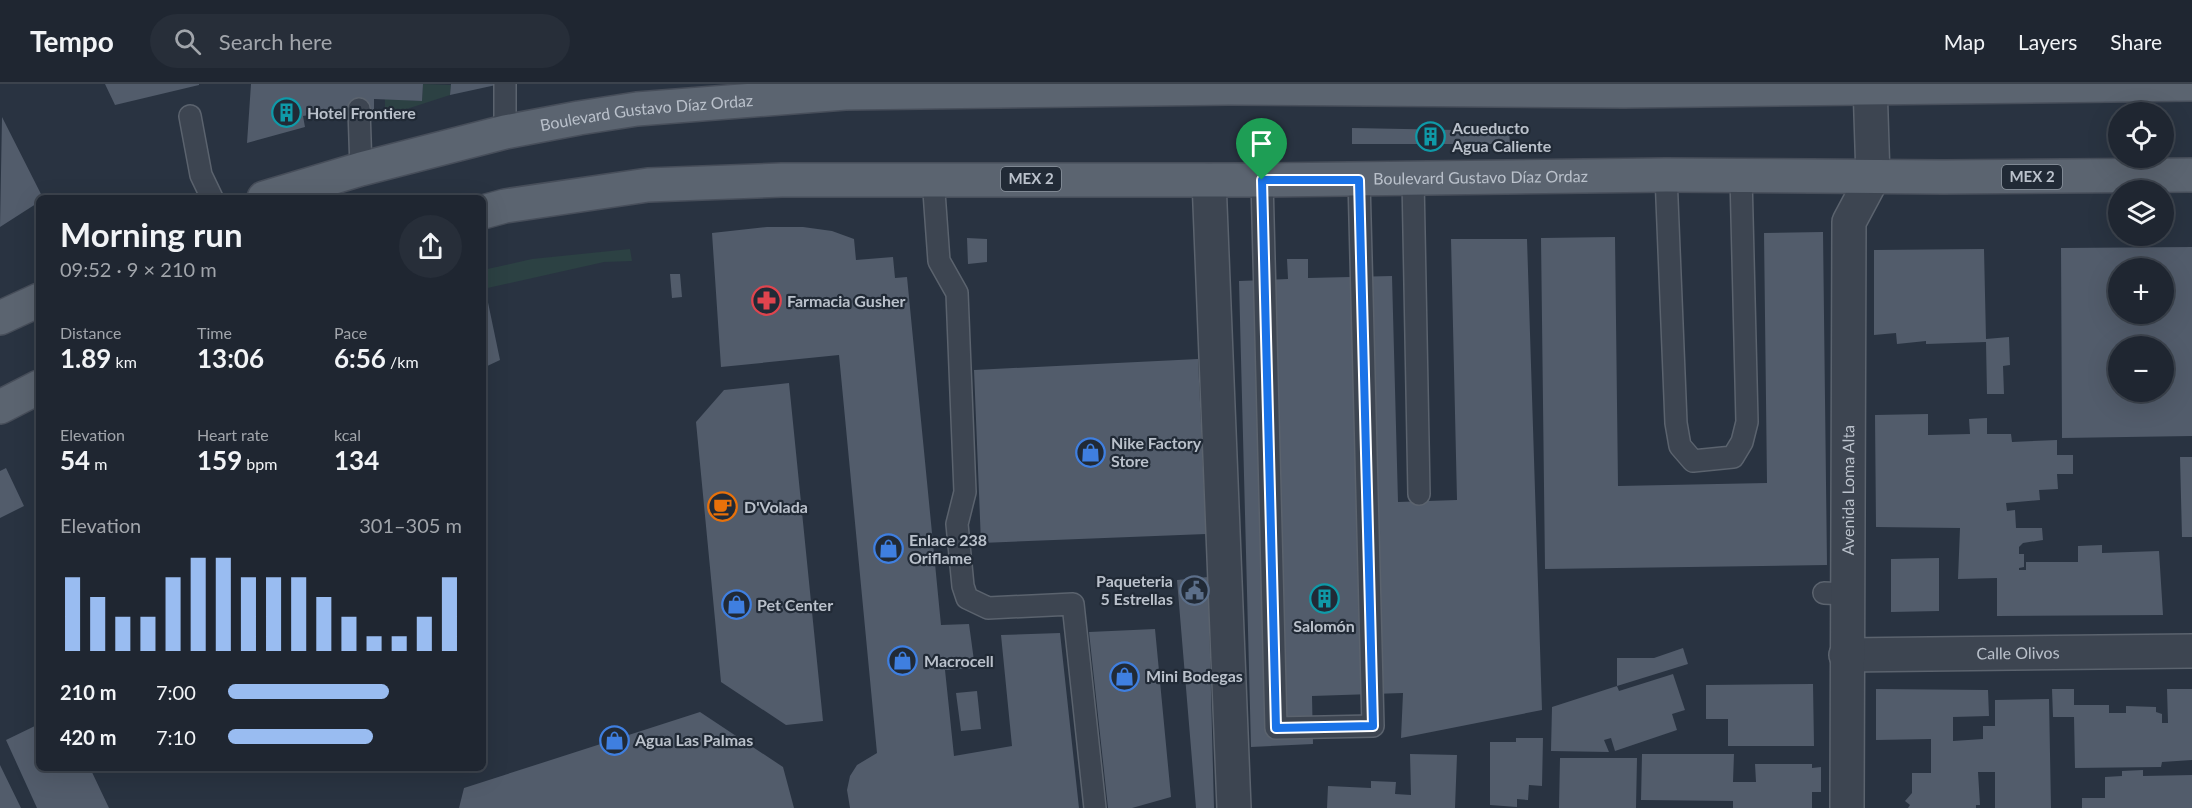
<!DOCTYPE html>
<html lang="en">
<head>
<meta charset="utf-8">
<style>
  body { margin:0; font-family:Lato,sans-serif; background:#272e39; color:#f1f3f6; height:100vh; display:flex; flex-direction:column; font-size:22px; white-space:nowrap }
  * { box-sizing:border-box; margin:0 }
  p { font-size:20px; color:#a1a5ab }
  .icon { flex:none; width:33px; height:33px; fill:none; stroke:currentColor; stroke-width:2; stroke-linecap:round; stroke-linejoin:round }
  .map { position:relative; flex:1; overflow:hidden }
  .panel { position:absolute; left:36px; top:111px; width:450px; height:576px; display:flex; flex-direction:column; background:#1f2631; border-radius:9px; box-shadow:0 6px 24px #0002,0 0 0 2px #3c434d }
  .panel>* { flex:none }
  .tools { position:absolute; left:2108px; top:18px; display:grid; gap:12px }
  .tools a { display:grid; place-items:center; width:66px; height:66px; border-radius:50%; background:#1f2631; box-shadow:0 6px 24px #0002,0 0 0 2px #3c434d; font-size:30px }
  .pin { position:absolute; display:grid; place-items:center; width:51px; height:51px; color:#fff; margin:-62px -26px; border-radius:50% 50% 50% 0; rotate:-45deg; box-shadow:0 0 6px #0007 }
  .pin .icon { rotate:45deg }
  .round { display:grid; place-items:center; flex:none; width:63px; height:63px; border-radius:32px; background:#272e39 }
  .headline { display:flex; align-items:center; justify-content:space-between; height:102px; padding:0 24px }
  h1 { font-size:33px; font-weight:700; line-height:45px }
  .metrics { display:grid; grid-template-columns:repeat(3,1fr); gap:9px; height:102px; padding:6px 24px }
  .metrics div { display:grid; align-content:center }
  .metrics b { font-size:26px; font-weight:700 }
  .metrics small { font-size:16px; font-weight:400 }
  .metrics p { font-size:16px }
  .chart { height:168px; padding:12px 24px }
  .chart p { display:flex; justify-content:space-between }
  .chart svg { width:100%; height:108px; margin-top:6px; stroke:#99bcf1; stroke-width:6 }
  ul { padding:0 24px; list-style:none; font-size:20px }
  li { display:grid; grid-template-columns:96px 72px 1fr; align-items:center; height:45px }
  li i { height:15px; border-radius:8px; background:#99bcf1 }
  header { display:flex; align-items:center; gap:36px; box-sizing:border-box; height:84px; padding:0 30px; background:#1f2631; border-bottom:2px solid #3c434d }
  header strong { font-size:28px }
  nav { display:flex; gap:33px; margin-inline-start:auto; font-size:21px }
  .search { width:420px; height:54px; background:#272e39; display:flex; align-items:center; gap:15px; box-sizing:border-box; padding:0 21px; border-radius:33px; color:#a1a5ab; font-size:22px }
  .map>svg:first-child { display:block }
</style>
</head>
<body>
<header>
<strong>Tempo</strong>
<div class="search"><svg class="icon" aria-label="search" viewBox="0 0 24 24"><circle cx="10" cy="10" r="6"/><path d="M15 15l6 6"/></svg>Search here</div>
<nav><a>Map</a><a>Layers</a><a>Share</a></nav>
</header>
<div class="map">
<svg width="2192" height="724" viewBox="0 0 2192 724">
  <rect width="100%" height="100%" fill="#293341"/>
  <path fill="#2c4143" d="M423,0l28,1 -1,10 -65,21v-17l37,2z
    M630,165l2,12 -28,1 -121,27v-19l49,-11z"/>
  <path fill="#525c6b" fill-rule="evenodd" d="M105,0h94v1l-84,20z
    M251,0h172l-1,17 -48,-2v12l-30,-2 -41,7 2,11 -58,16z
    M451,0h44l1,1 -46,10z
    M2,33l41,81h-4v4l-39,25z
    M1352,44l157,3 1,13h-158z
    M767,143h36l29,4 22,8 2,21 37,-3 2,21 12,-1 34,348 28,-1 6,44 -30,2 9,86 58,-10 -11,-111 59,-2 19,175h-229l-3,-18 3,-14 7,-11 20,-12 -38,-398 -118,12 -9,-134z
    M1823,148l4,333 -282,4 -4,-331 74,-1 3,249 149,-3 -3,-250z
    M967,154l20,1v23l-19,2z
    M1451,155h76l15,471 -141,28 2,-45 -91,3 1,48 -62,3 -12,-466 49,-2 -1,-20h21v19l84,-2 6,226 59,-2z
    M2192,163v189l-130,2 -1,-190zM2118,184h45v46h-45zM2118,262h45v46h-45z
    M1984,165l2,90 23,-2 1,28 -7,1 1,28h-17l-1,-52 -60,2v-3l-29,3 -1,-11 -22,2v-85z
    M670,190h10l2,23 -10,1z
    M485,204l15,72 -17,8v-79z
    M1198,275l8,175 -225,9 -7,-173z
    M789,299l34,338 -37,4 -65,-43 -25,-260 28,-32z
    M1928,330v21l42,-1 -1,-15 18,-1v16h24l1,8 45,-2v15h16v19h-16l1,15 -19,1 1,10 -34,3 1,8 8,-1 1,18h26l1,12 -20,3 -4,4v7h5v13l-5,1v2h7v-8h52v-16l24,-1v8l57,-2 4,64 -166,1v-38l-39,1 2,-51 -84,-1 -1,-112z
    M2180,373h12v80h-10z
    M6,384l18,38 -24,12v-47z
    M1939,474v53l-48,1v-53z
    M1208,493l6,231h-18l-19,-228z
    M1155,545l16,168 -39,11h-24l-19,-176z
    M1683,564l5,16 -71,22v-28h37z
    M1673,590l12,36 -13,4 5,16 -62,21 -4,-13 -7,2 5,12 -58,-1 1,-44 65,-21 2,5z
    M1813,600l1,62h-86v-27h-22v-34z
    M1876,605l112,1 1,26 -36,1v24l30,-2v-13h12v-26l54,-1 2,109h-56v-36h-17l2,33h-4v3h-68l2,-3 -5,-4 7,-8v-20h19v-34l-55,1z
    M2052,605h22v16h35v8h17v-7l30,1v5l6,2v9h6l-1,-34h25v71l-30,2 -1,5 -86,1 -1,-51h-21z
    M977,607l4,38 -20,2 -5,-38z
    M700,628l83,55 11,41h-335l5,-20z
    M39,640v44h51l19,40h-72l-31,-68z
    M1516,654h27l-1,48 -13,-1 -1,15 -11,-1v8l-27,-2v-63h26z
    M1410,670l47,1 -2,53h-128l1,-22 43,2v-7l25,1 -1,12 16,1z
    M1642,670h92l-1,28h23l-1,-18h57v4l9,-1v25h-9v16h-79v-7l-92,-1z
    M1560,674h77l-1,50h-77z
    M0,681l21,43h-21z
    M2143,686v6l49,-1v33h-110v-10h23v-21l17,-1v-5z"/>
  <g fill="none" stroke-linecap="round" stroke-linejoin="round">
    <defs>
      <path id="service" d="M505,0v48
        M359,25l2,60
        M190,32l11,59 11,23
        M1666,91l10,248 4,23 13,15 40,-4 9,-15 5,-20 -6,-246
        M933,94l6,83 18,32 8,199 -8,32 6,62 4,12 21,10 85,-4 22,204
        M1413,95l6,315
        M1262,96l14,548 97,-2 -14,-546
        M1824,509l22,1"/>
      <g id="minor">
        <path d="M1209,96l25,628"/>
        <path id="s1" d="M1846,571l346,-4"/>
        <path id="s2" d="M1847,724l2,-586 24,-45"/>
      </g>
      <path id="tertiary" d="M1870,0l3,93"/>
      <g id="primary">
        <path id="s3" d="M264,114l97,-29 144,-37 74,-14 58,-9 208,-16 384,-5 395,3 568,-7"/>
        <path id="s4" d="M483,128l22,-6 143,-21 134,-5h480l404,-5 278,2 248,-2"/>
        <path d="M0,234l39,-18"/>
        <path d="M0,323l39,-20"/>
      </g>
    </defs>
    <use href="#service" stroke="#5b636e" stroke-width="24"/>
    <use href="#minor" stroke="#5b636e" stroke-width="36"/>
    <use href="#tertiary" stroke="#5b636e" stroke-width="36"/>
    <use href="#primary" stroke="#474e5a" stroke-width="36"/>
    <use href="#service" stroke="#3d4551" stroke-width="21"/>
    <use href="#minor" stroke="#3d4551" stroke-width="33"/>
    <use href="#tertiary" stroke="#3d4551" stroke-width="33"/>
    <use href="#primary" stroke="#5b6470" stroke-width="33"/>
  </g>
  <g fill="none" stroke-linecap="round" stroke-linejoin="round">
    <defs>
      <path id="route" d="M1262,96h97l14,546 -97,2z"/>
    </defs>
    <use href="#route" stroke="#fff" stroke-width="12"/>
    <use href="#route" stroke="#1a73e8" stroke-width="8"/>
  </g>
  <defs>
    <symbol id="building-ring" viewBox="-11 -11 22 22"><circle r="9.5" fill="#212a36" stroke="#0f9aa8" stroke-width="1.5"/><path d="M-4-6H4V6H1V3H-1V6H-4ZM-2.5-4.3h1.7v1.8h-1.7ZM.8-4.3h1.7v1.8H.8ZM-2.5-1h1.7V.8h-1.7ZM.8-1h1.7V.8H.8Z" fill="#0f9aa8"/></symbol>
    <symbol id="pharmacy-ring" viewBox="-11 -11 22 22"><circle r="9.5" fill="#212a36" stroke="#e0444e" stroke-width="1.5"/><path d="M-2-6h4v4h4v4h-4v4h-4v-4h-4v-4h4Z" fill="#e0444e"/></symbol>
    <symbol id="shop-ring" viewBox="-11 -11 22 22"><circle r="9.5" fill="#212a36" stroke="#3f7fe0" stroke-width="1.5"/><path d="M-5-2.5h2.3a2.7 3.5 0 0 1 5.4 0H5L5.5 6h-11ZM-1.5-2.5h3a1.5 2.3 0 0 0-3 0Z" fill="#3f7fe0"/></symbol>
    <symbol id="cafe-ring" viewBox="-11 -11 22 22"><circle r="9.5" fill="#212a36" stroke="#e8710a" stroke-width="1.5"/><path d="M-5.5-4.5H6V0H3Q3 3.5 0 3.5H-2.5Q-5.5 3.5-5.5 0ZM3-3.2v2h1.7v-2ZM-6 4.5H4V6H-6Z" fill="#e8710a"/></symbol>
    <symbol id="civic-ring" viewBox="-11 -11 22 22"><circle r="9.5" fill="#212a36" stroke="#5c6f8a" stroke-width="1.5"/><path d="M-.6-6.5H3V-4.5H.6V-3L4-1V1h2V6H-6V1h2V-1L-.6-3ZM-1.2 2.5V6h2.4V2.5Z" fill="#5c6f8a"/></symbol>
  </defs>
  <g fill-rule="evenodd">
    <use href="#building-ring" x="270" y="12" width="33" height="33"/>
    <use href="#building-ring" x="1414" y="36" width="33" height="33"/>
    <use href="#pharmacy-ring" x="750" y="200" width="33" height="33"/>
    <use href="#shop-ring" x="1074" y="352" width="33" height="33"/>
    <use href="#cafe-ring" x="706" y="406" width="33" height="33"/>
    <use href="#shop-ring" x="872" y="448" width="33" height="33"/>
    <use href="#civic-ring" x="1178" y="490" width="33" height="33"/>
    <use href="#building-ring" x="1308" y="498" width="33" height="33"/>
    <use href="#shop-ring" x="720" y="504" width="33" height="33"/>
    <use href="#shop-ring" x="886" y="560" width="33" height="33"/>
    <use href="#shop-ring" x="1108" y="576" width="33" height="33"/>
    <use href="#shop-ring" x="598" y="640" width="33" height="33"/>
  </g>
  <g text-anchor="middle" stroke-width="4.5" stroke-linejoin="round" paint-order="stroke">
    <g fill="#212a36" stroke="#8c949e" stroke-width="1.5">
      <rect x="2002" y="81" width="60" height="24" rx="4.5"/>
      <rect x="1001" y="83" width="60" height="24" rx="4.5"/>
    </g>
    <g font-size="15" font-weight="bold" fill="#bac1cb">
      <text x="2032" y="98">MEX 2</text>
      <text x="1031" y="100">MEX 2</text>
    </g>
    <g font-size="16" font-weight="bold" fill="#bac1cb" stroke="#212a36" text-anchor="start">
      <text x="307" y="35">Hotel Frontiere</text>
      <text x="1452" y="50">Acueducto<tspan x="1452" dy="18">Agua Caliente</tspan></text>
      <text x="787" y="223">Farmacia Gusher</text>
      <text x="1111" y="365">Nike Factory<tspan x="1111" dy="18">Store</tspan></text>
      <text x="744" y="429">D'Volada</text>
      <text x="909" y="462">Enlace 238<tspan x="909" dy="18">Oriflame</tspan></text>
      <text x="1173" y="503" text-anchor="end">Paqueteria<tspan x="1173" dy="18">5 Estrellas</tspan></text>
      <text x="757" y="527">Pet Center</text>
      <text x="1324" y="548" text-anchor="middle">Salomón</text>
      <text x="924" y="583">Macrocell</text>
      <text x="1146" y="598">Mini Bodegas</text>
      <text x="635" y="662">Agua Las Palmas</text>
    </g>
    <g font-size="16" fill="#bac1cb" stroke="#212a36">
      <text dy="6" stroke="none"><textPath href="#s3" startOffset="393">Boulevard Gustavo Díaz Ordaz</textPath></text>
      <text dy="6" stroke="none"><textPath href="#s4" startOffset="1000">Boulevard Gustavo Díaz Ordaz</textPath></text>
      <text dy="6" stroke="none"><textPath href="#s2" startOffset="318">Avenida Loma Alta</textPath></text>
      <text dy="6" stroke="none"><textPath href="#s1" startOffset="172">Calle Olivos</textPath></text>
    </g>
  </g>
</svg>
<div class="tools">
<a><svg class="icon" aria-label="locate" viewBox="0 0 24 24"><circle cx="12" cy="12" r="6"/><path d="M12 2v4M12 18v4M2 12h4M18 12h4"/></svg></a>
<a><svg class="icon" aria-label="layers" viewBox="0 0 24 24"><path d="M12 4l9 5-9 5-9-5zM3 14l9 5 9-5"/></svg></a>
<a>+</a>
<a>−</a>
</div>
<div class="pin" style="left:1262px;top:96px;background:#1e9e55"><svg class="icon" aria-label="arrive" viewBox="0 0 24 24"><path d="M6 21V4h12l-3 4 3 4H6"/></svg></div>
<section class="panel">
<div class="headline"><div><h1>Morning run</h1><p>09:52 · 9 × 210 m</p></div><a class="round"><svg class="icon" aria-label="share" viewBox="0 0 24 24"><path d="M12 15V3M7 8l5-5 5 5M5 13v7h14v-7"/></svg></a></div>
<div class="metrics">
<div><p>Distance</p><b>1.89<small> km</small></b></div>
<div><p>Time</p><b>13:06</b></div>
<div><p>Pace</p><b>6:56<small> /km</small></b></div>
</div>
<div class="metrics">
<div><p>Elevation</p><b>54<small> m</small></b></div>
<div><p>Heart rate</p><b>159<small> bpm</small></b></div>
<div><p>kcal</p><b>134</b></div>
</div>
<div class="chart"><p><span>Elevation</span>301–305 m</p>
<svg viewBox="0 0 160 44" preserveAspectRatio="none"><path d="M5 44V14M15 44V22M25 44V30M35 44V30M45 44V14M55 44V6M65 44V6M75 44V14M85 44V14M95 44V14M105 44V22M115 44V30M125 44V38M135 44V38M145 44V30M155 44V14"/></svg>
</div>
<ul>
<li><b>210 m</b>7:00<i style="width:69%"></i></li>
<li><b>420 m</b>7:10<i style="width:62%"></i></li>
</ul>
</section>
</div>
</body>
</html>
